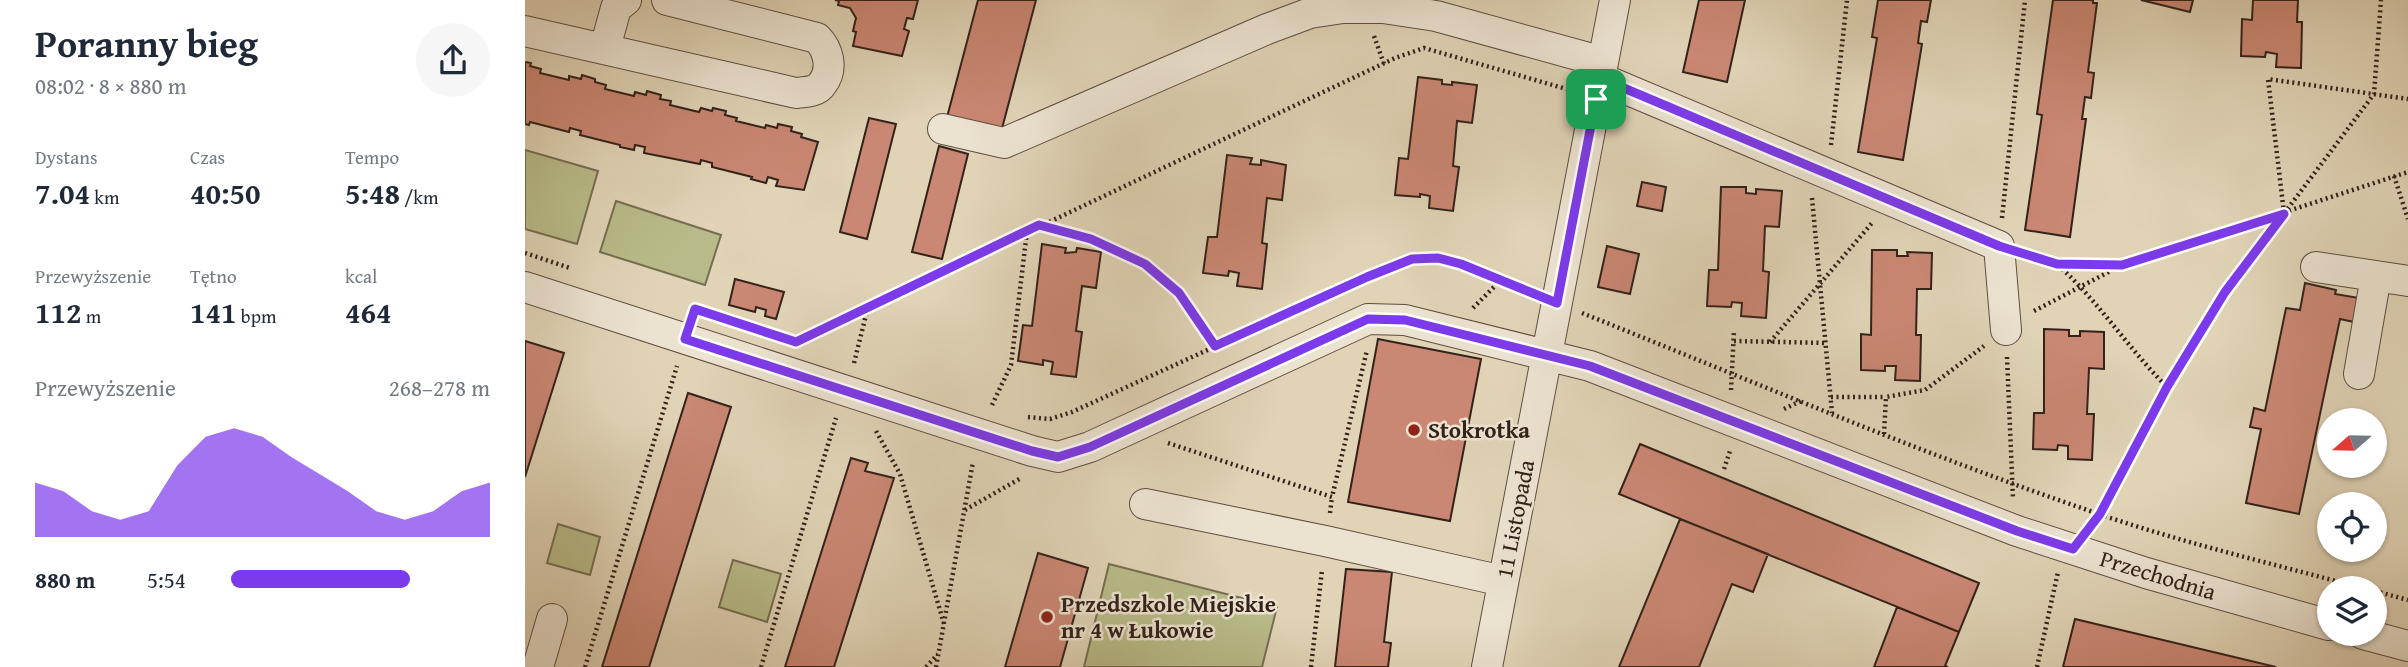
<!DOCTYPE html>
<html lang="pl">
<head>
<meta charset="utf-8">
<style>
  body { margin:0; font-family:"Gentium Book Plus",serif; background:#f6f6f7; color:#1f2937; height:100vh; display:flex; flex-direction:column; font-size:26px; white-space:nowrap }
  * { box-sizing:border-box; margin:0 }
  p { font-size:23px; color:#747a83 }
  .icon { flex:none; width:38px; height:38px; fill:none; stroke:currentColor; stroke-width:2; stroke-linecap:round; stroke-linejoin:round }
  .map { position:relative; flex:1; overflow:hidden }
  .details { display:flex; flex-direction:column; background:#fff; width:525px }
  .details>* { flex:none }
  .needle { width:46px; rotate:250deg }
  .buttons { position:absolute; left:1792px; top:408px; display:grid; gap:14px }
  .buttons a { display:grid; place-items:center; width:70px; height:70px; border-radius:50%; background:#fff; box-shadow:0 2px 5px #0004; font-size:35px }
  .pin { position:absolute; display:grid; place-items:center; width:60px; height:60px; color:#fff; margin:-30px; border-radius:14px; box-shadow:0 4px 10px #0006 }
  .round { display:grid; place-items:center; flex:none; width:74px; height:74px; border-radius:37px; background:#f6f6f7 }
  .summary { display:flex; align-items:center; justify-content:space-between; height:119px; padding:0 35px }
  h1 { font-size:38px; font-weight:700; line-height:52px }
  .metrics { display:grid; grid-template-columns:repeat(3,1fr); gap:10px; height:119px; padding:7px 35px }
  .metrics div { display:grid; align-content:center }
  .metrics b { font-size:30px; font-weight:700 }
  .metrics small { font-size:19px; font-weight:400 }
  .metrics p { font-size:19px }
  .chart { height:196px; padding:14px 35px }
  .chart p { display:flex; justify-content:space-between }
  .chart svg { width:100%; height:126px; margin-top:7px; fill:#7c3aed; opacity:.7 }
  ul { padding:0 35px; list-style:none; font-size:23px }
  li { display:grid; grid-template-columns:112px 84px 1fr; align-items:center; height:52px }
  li i { height:18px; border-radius:9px; background:#7c3aed }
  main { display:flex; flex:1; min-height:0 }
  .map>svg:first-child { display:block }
</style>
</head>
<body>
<main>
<section class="details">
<div class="summary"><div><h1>Poranny bieg</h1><p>08:02 · 8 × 880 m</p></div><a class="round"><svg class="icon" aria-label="share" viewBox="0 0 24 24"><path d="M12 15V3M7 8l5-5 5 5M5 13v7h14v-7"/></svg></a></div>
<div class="metrics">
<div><p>Dystans</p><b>7.04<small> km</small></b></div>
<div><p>Czas</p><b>40:50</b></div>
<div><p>Tempo</p><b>5:48<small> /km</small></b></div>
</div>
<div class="metrics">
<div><p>Przewyższenie</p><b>112<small> m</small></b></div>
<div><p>Tętno</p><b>141<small> bpm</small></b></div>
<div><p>kcal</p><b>464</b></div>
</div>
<div class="chart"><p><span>Przewyższenie</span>268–278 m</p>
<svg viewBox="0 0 160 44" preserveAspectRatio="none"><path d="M0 44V25L10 28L20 35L30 38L40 35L50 19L60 9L70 6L80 9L90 16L100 22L110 28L120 35L130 38L140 35L150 28L160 25V44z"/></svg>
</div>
<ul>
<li><b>880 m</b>5:54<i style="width:69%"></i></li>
</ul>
</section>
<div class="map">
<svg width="1883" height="667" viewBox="0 0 1883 667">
  <rect width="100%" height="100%" fill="#e0d3b6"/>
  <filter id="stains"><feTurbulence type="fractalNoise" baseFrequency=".00286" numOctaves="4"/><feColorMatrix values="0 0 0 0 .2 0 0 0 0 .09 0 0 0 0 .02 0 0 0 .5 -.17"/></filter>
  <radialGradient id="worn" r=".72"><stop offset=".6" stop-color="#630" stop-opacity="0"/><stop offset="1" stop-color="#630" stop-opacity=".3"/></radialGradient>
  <path fill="#b8bb89" stroke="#766e52" stroke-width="2" d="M0,150l73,21 -21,73 -52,-15z
    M91,201l105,34 -16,50 -105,-33z
    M33,524l42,13 -10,38 -43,-12z
    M208,560l48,14 -14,48 -48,-15z
    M584,564l168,43 -15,60h-178z"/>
  <path fill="#ca8773" stroke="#33221a" stroke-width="2" d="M310,0h83l-5,19 -6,-1 -3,11 5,2 -7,25 -49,-10 3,-14 -3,-1 3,-13 -6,-10 -12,-3 1,-4z
    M453,0h58l-36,136 -54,-15z
    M1174,0h46l-18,82 -44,-10z
    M1353,0h53l-4,22 -6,-1 -3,22 4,1 -19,116 -45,-8 19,-114 -5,-1z
    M1528,0h40v3h4l-9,69 6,1 -3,25 -6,-1 -3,22h4l-16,118 -45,-7 17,-115 -5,-1z
    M1616,0h52l-3,12z
    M1728,0h45l-1,22h5l-1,46 -25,-1 1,-13 -11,-2 -1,5 -24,-1 1,-37 10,1z
    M0,62l6,1 -1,3 11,3 -1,4 29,7v-4l12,3 1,-4 13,4v3l11,3 -1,4 29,7 1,-4 11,3 1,-4 14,4 -1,4 11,2 -1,4 29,7 2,-4 11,3 1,-3 13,3 -1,4 12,3 -1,3 29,7 1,-3 11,3 1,-4 14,3 -1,4 11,3 -1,3 17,5 -14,48 -28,-4 2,-6 -10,-3 -2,6 -15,-4 1,-2 -40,-10v-4l-11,-3 -1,4 -56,-11 1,-6 -10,-2 -1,5 -14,-3v-2l-40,-10 1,-4 -11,-3 -1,4 -39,-10 -1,3 -4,-1z
    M893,77l24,3v4l10,1v-3l25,3 -5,38 -15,-2 -4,45 6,1 -6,44 -24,-3 1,-12 -10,-2v3l-25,-2 4,-37 9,1z
    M344,118l27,6 -29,115 -27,-7z
    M414,146l29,8 -26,105 -30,-7z
    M702,155l25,3 -2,6 11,1v-5l25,5 -4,35 -15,-2 -5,45 5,1 -5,45 -25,-3 2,-13 -10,-2 -1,5 -25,-3 5,-36h9z
    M1117,182l24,5 -4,24 -25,-5z
    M1196,187h25v6l10,1v-5l26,2 -3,36 -14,-1 -2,45 6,1 -3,46 -25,-2 1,-13 -10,-1 -1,5 -24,-1 2,-36h9z
    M517,244l24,4 -1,5 11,-1 1,-4 24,4 -5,36 -14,-2 -6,45 6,1 -6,45 -25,-3 2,-12 -10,-2v5l-25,-4 5,-36 9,1z
    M1082,246l32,8 -9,40 -32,-7z
    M1347,250h25v6h11l-1,-4 25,1 -1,36h-14l-1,46h5l-1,46 -25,-1 1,-14h-11v5l-24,-1v-36l10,1z
    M210,279l49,13 -8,27 -11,-3 1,-6 -10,-3 -1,5 -26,-7z
    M1780,283l31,7 -1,4 24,4 -5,24 -14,-3 -41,195 -53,-11 15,-74 -11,-2 4,-19 11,3 21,-103 14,2z
    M1519,329l25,1v6h11v-5l24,1v37l-15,-1 -2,46h7l-2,46 -24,-1v-13l-10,-1 -1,5 -24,-1 1,-36h10z
    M853,339l103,20 -31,162 -102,-19z
    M0,341l39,12 -39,124z
    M163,393l43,14 -82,260h-47z
    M1115,444l339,139 -20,49 -340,-138z
    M326,458l17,5 -3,8 29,7 -60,189h-49z
    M1155,519l88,35 -15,38 -21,-8 -33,83h-80z
    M513,553l50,15 -28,99h-55z
    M821,569l46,3 -8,70 7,1 -3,24h-53z
    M1372,607l62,25 -14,34 3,1h-74z
    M1550,619l201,48h-213z"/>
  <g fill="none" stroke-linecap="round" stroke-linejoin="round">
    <defs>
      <path id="minor" d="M0,31l271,62c9,-1 21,-1 26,-9 12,-15 6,-35 -5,-46l-150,-38
        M80,48l11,-40 10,-8
        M1075,78l399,168 7,84
        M418,129l61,14 263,-114 43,-16 33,-5h40l53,8 167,46
        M1791,267l92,14
        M0,287l507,164 26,6 32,-10 278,-128 37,1 185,46 427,165 129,42 183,52
        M1834,374l17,-98
        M620,504l180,37 178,40
        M1838,634l45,12
        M13,667l14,-48
        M962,667l128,-667"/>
    </defs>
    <use href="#minor" stroke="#5e4e41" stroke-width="32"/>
    <path stroke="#33221a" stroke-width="4.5" stroke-dasharray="2 3.5" stroke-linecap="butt" d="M849,36l10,28
      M1306,145l16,-145
      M1869,176l14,43
      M1287,198l20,215
      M1759,213l-16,-134 140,20
      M1477,218l23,-218
      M517,226c50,13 98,28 136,66 14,16 25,37 37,54
      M0,253l45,15
      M1502,255l30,9 65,1
      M1533,265c41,37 70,83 109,122
      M948,308l28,-28
      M1509,311l88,-46 286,-93
      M1057,313c170,68 340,141 514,200 87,30 178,51 266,75
      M1209,341l93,2
      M271,342l599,-284 29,-10 146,42
      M1245,342l102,-119
      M1482,357l6,142
      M329,363l14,-56
      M1206,390l3,-59
      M1306,397h55
      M467,405l19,-40 16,-134
      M1259,409l17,-8
      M503,417l22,2 22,-7 295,-135c15,-6 30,-15 46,-18 39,-8 83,19 118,33
      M351,431l24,43 44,150
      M1359,434l2,-37 39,-7 59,-44
      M643,443l164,54 35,-147
      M1199,469l6,-18
      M440,510l56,-32
      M805,513l2,-16
      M1566,526l9,-12 67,-127 58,-95 149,-198 7,-94
      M1850,591l33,9
      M60,667l92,-301
      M236,667l75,-249
      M401,667l12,-13
      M411,667l37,-205
      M786,667l11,-97
      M1512,667l21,-95"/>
    <use href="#minor" stroke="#ebe2d0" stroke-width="30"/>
  </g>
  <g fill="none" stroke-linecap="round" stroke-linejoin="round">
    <defs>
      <path id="route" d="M1075,78l399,168 58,18 65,1 162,-51 -59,78 -58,95 -67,127 -27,35 -56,-18 -427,-165 -185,-46 -37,-1 -278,128 -32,10 -26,-6 -347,-112 10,-30 101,33 243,-117 52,14 54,25 34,29 36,53 152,-69 45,-18 26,-1 23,6 96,39z"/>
    </defs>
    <use href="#route" stroke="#fff" stroke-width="14"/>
    <use href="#route" stroke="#7c3aed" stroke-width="9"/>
  </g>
  <g fill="#8f2418" stroke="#ebe2d0" stroke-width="2.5">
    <circle cx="889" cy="430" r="7"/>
    <circle cx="522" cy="617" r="7"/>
  </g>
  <g text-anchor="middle" stroke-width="5" stroke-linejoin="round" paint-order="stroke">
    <g font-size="23" font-weight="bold" fill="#33221a" stroke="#ebe2d0" text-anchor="start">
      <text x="903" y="438">Stokrotka</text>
      <text x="536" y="612">Przedszkole Miejskie<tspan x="536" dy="26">nr 4 w Łukowie</tspan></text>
    </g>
    <g font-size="23" fill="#33221a" stroke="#ebe2d0">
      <text transform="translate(990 519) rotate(-79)" y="8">11 Listopada</text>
      <text transform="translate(1633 575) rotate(17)" y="8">Przechodnia</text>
    </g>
  </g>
  <rect width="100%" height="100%" filter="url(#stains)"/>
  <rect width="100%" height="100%" fill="url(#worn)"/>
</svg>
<div class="buttons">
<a><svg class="needle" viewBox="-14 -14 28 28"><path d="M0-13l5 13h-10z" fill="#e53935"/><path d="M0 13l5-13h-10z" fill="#747a83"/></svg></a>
<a><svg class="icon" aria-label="locate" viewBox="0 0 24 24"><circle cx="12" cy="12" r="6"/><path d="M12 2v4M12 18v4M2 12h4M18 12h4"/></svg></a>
<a><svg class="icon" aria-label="layers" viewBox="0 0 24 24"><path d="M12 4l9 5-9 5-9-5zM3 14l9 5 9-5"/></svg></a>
</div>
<div class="pin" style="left:1071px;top:99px;background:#1e9e55"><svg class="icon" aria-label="arrive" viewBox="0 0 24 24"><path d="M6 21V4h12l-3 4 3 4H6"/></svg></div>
</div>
</main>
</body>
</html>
